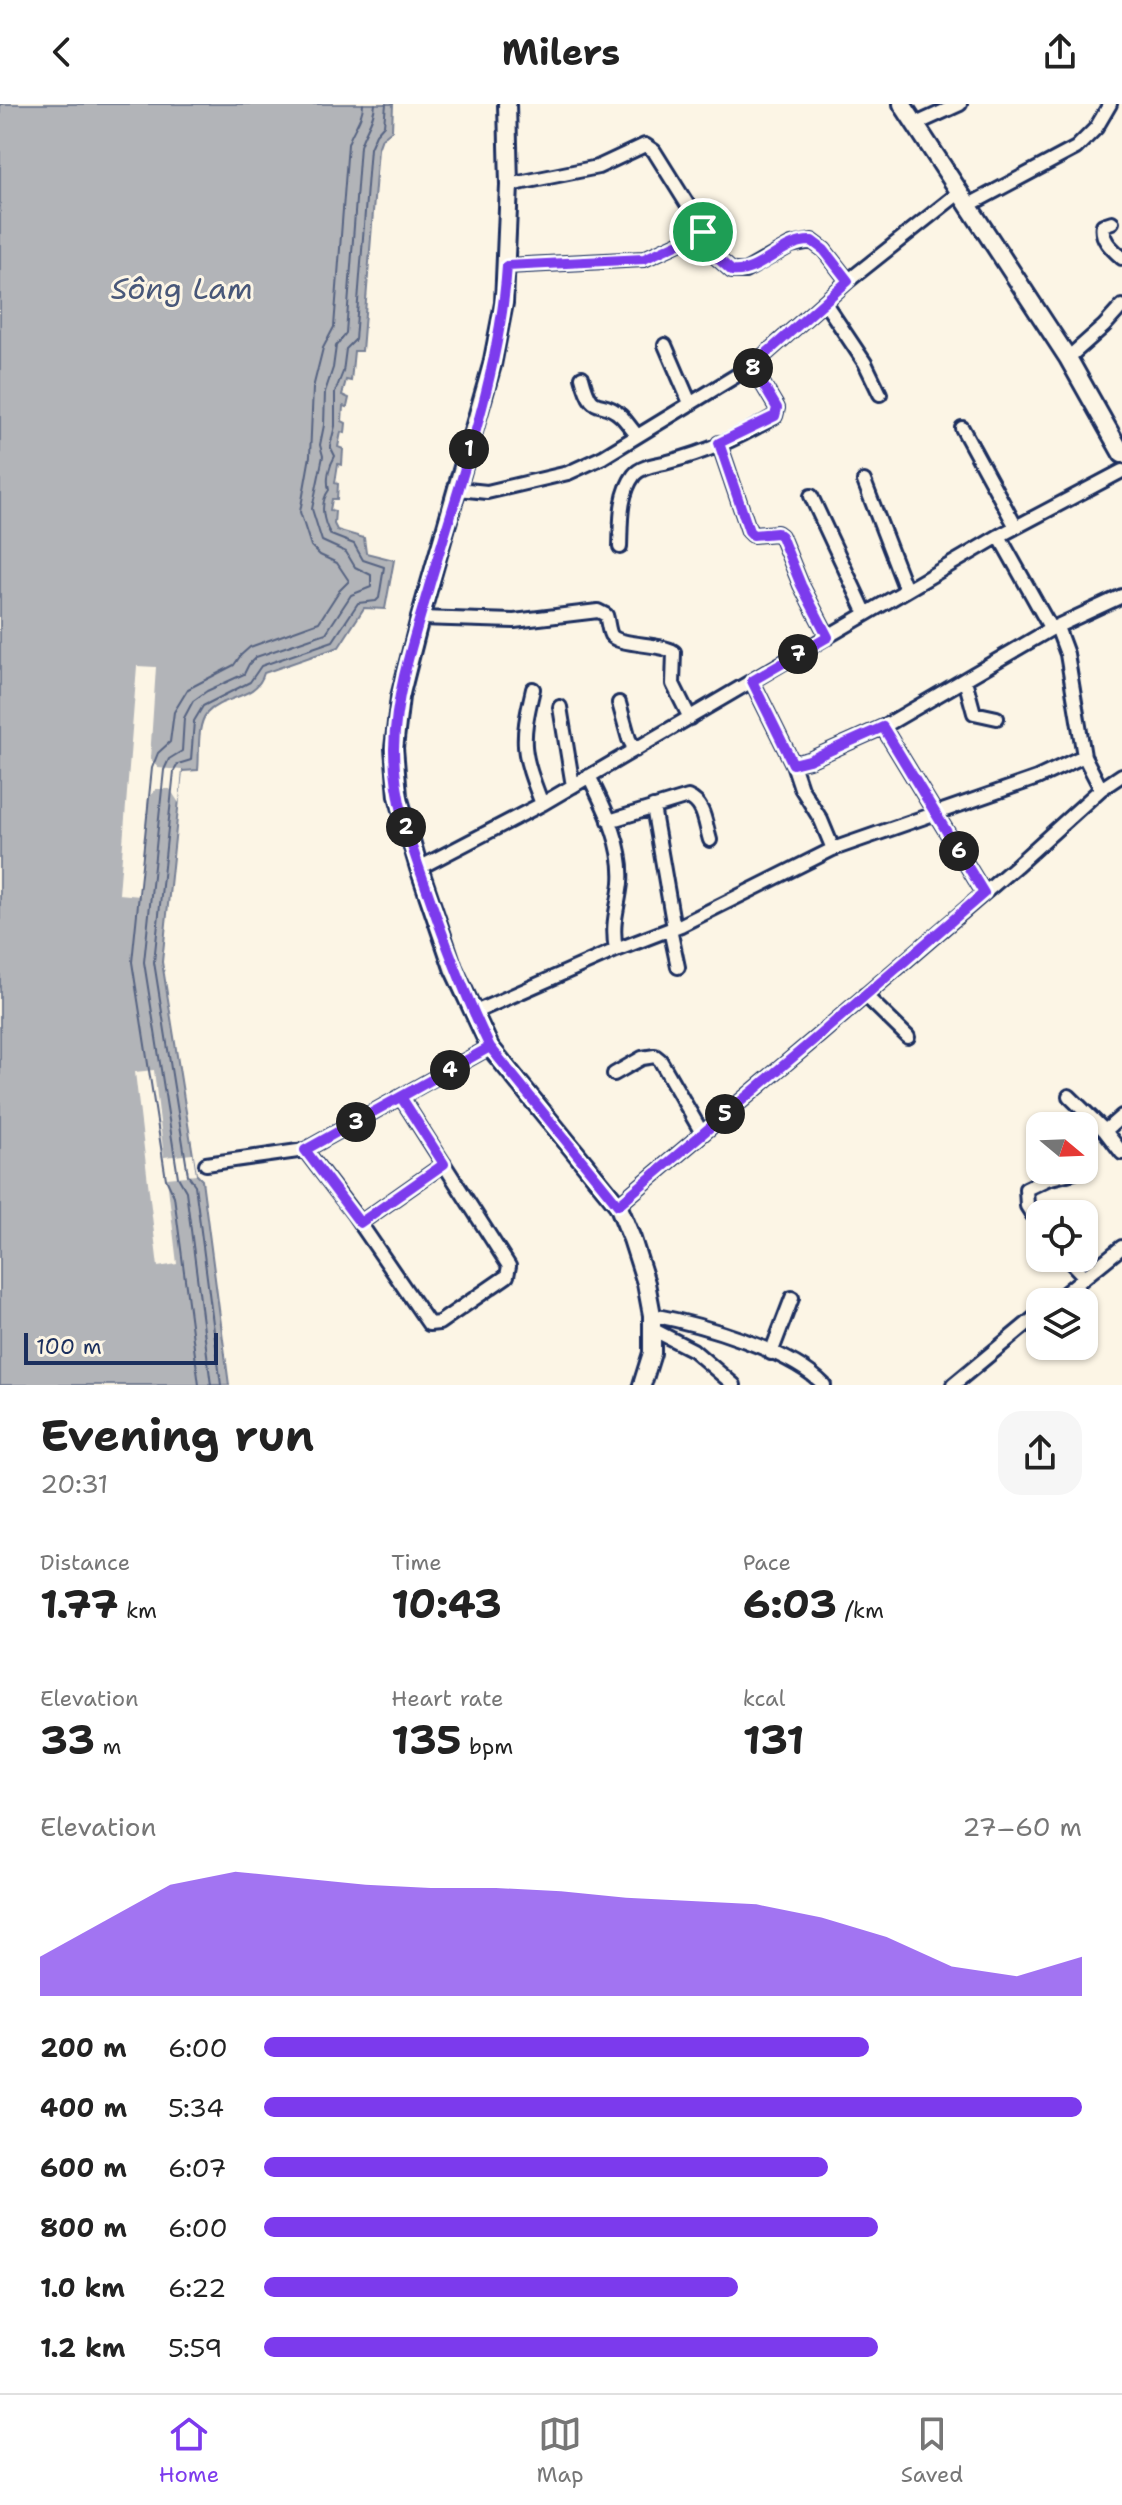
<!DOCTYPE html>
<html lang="en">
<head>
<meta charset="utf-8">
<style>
  body { margin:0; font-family:"Shantell Sans",sans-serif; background:#f6f6f6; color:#222; height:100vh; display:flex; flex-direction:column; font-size:30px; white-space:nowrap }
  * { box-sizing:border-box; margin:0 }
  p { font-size:26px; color:#767676 }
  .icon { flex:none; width:44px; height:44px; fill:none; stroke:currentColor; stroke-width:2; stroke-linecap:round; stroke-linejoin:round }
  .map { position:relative; height:1281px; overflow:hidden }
  .panel { display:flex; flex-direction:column; background:#fff; flex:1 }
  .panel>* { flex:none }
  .needle { width:52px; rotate:109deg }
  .fabs { position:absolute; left:1026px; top:1008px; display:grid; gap:16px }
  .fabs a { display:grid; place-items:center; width:72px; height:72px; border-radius:16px; background:#fff; box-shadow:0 2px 6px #0004; font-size:40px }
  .scale { position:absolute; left:24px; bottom:20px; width:194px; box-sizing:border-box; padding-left:8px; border:4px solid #1b2f5e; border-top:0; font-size:22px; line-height:28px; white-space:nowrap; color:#1b2f5e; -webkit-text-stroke:6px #fcf5e5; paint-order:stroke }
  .pin { position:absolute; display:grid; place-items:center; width:68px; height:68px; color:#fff; margin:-34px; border:4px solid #fff; border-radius:50%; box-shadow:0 2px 8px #0007 }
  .km { position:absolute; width:40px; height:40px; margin:-20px; border-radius:50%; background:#222; color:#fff; font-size:22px; line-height:40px; text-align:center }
  .round { display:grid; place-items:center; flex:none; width:84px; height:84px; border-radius:24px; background:#f6f6f6 }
  .summary { display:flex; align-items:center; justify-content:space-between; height:136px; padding:0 40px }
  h1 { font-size:44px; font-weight:700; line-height:60px }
  .figures { display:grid; grid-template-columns:repeat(3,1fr); gap:12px; height:136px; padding:8px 40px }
  .figures div { display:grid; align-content:center }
  .figures b { font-size:40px; font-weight:700 }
  .figures small { font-size:22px; font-weight:400 }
  .figures p { font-size:22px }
  .chart { height:224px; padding:16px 40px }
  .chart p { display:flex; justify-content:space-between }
  .chart svg { width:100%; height:144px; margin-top:8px; fill:#7c3aed; opacity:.7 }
  ul { padding:0 40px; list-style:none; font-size:26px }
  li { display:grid; grid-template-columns:128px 96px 1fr; align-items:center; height:60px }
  li i { height:20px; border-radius:10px; background:#7c3aed }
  header { display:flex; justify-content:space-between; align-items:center; height:104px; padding:0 40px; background:#fff; font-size:36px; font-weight:700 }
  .tabs { display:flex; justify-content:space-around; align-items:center; height:112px; border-top:2px solid #e0e0e0; background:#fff; font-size:22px; color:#767676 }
  .tabs a { display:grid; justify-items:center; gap:4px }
  .tabs .active { color:#7c3aed }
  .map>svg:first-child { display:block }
</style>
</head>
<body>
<header><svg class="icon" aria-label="back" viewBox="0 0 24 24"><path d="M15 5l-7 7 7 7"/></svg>Milers<svg class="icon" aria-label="share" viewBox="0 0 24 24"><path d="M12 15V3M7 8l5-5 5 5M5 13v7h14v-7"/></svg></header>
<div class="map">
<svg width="1122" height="1281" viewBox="0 0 1122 1281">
  <rect width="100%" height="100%" fill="#fcf5e5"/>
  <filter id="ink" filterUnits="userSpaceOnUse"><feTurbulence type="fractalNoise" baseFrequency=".0125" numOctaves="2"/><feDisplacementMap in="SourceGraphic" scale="16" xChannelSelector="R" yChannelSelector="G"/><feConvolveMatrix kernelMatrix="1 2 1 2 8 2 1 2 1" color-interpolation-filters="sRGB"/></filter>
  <g filter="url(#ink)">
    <path fill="#b2b4b8" stroke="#767f94" stroke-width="2" d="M0,0h393l-1,26 -10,8 -4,11 -16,202h-8l-3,30 -5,-1 -4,15 7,3 -2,9 -4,-1 -1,15 4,2 -1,10 -4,-1 -3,15 5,2 -1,16 -4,-1 -3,19 3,1 -1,15h-5l-2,11 5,1 -1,13 3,6 27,8 2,15 28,7 -9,49 -21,-1 -25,39 -75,26c-7,27 -41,22 -57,40 -11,13 -7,41 -9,57l-16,1 -20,191 34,212 6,6 27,205h-229z"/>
    <path fill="#fcf5e5" d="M137,562l19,1 -6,91 8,10 24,2 -3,33 -9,-14h-14l-8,9 -8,98 -21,-2z
      M154,966l10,87 29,-3 3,21 -29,3 10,86 -19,3 -23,-195z"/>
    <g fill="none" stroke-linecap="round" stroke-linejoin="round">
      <path stroke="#576482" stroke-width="2" d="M199,1281l-25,-189 -8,-17 -34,-217 20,-194 6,-15 12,-11 4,-30 14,-23 46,-24 7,-10 9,-8 69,-25 20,-31 10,-10 -12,-18 -17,-8 -9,-9 -11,-34 10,-56 3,-68 10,-40 11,-21 14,-183c4,-14 15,-25 15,-40
        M211,1281l-25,-194 -8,-14 -34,-215 20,-192 5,-11 13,-8 2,-33 9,-17 14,-10 37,-17 5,-10 7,-7 70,-24 25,-38 20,-8v-12l-16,-8 -9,-15 -24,-11 -10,-32 11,-53 -3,-11 4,-20 1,-33 8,-24 3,-22 10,-13 14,-187c5,-16 14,-25 15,-42
        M221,1281l-26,-200 -7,-10 -34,-213 20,-191 4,-7 13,-4 3,-39 9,-15 47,-24 11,-16 72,-25 25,-38 18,-2 3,-3 5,-31 -21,-7 -9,-16 -23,-9c-8,-13 -12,-32 -2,-45 -3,-11 0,-24 6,-34l-5,-10 5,-20v-34l8,-20 3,-23 9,-9 15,-192 6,-14 8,-9 2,-21"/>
      <defs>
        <path id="minor" d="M916,20l44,-20
          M509,81l89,-18 47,-22 9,6 40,64 20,40 18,16h13l46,-26 21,-4 12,9 24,31
          M969,101l107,-57 20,-20 14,-24
          M1112,118l-9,3c-3,14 9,24 19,33
          M507,162l137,-7 59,-27
          M825,199l40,60 15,31
          M665,241l25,58
          M1068,254l36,-32 18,-20
          M582,273c11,42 17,19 38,38 6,5 11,14 17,20
          M962,324l54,99
          M719,339l30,88 4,4 24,-2 4,3 20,49 27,52
          M864,377l42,109
          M458,385l29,3 81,-19 35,-16 149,-91 96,-85 112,-89
          M811,392l55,118
          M999,432l52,93
          M620,443c1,-24 -1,-52 14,-72 7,-9 23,-10 34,-13 36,-9 75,-26 107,-46l2,-8 -25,-42
          M420,514l94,3 84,-10 8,4c2,6 2,14 5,20 7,11 49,8 63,17l-1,32 17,34
          M1057,523l10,27 17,102 17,33
          M965,576l9,33 23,5
          M752,577l41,83 8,24 20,32 12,29
          M533,585c-13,55 -11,63 9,115
          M619,599l10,36 6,11
          M560,603l13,79
          M883,623l101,166
          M793,660l16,-4 74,-33 168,-98 71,-33
          M589,672c16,33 35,69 32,107 -3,27 -10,38 -5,67
          M653,703l21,121
          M609,717l79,-24c17,7 17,27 22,43
          M419,764l123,-64 457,-268 123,-65
          M670,825l8,38
          M865,891l43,42
          M473,909l143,-63 65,-25 152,-76 204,-71 47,-22
          M614,970l28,-16 13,-2 5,4 42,73
          M1069,992l36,35
          M1122,1012l-17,15 17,22
          M305,1046l48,63 76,111 10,-1 68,-47 2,-10 -108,-169
          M206,1060l99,-14 185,-103
          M618,1101l199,-168 199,-171 85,-77 21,-14
          M360,1119l84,-59
          M1040,1122l-13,-20 -1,-17 21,-10 28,-7
          M1067,1154l18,19
          M1054,1198l68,-55
          M652,1211c48,9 139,35 172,70
          M652,1225l41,21 41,35
          M771,1249l21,-55
          M953,1281l87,-72"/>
        <path id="major" d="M507,0l2,81 -5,118 -12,62 -72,253 -20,79 -6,51 4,48 21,72 34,100 37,79 128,158 14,34 14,44 6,32v38l-10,32
          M902,0l166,254 54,96"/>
      </defs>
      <use href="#minor" stroke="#1b2f5e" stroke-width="18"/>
      <use href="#major" stroke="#1b2f5e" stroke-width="22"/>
      <use href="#minor" stroke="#fcf5e5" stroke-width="12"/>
      <use href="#major" stroke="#fcf5e5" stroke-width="16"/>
    </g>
  </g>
  <g fill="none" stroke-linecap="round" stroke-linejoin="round" filter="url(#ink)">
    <defs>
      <path id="route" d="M703,128l-59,27 -137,7c-7,107 -49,221 -79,324 -15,51 -33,106 -34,159 0,52 18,99 35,147 18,52 37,102 61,151l-185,103 55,73 84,-59 -43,-67 89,-50 128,158 199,-168 167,-144 -101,-166 -74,33 -16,4 -41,-83 76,-44 -27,-52 -20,-49 -4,-3 -24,2 -4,-4 -30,-88 56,-27 2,-8 -25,-42 96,-85 -24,-31 -12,-9c-31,-1 -51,33 -80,30l-18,-16 -11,-23"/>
    </defs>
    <use href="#route" stroke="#fff" stroke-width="16"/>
    <use href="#route" stroke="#7c3aed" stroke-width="10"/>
  </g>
  <g text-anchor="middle" stroke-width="6" stroke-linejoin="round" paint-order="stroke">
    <g font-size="30" font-style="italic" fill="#485779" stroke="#fcf5e5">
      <text x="182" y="195">Sông Lam</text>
    </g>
  </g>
</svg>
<div class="fabs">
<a><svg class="needle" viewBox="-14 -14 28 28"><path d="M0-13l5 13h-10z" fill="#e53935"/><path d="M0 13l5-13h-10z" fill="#767676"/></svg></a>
<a><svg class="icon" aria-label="locate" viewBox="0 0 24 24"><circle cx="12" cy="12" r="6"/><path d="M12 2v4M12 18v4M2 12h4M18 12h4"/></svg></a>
<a><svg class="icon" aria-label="layers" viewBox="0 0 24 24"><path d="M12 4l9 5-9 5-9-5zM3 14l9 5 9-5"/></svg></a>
</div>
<div class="scale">100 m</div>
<div class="pin" style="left:703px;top:128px;background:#1e9e55"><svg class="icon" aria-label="arrive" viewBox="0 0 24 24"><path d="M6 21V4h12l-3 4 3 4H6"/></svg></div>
<b class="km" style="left:469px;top:345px">1</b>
<b class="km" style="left:406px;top:723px">2</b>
<b class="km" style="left:356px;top:1018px">3</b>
<b class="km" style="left:450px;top:966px">4</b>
<b class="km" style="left:725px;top:1010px">5</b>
<b class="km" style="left:959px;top:747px">6</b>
<b class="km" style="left:798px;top:550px">7</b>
<b class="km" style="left:753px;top:264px">8</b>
</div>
<section class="panel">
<div class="summary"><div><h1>Evening run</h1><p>20:31</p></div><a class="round"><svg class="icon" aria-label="share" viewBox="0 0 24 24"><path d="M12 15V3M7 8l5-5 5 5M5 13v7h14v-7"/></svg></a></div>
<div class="figures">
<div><p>Distance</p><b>1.77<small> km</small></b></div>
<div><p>Time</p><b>10:43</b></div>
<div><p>Pace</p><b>6:03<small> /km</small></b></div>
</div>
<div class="figures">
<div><p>Elevation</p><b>33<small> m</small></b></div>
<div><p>Heart rate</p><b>135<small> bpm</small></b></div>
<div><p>kcal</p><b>131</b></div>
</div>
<div class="chart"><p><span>Elevation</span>27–60 m</p>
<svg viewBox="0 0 160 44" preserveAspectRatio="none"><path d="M0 44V32L10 21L20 10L30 6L40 8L50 10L60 11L70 11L80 12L90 14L100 15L110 16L120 20L130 26L140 35L150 38L160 32V44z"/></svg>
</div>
<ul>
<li><b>200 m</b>6:00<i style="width:74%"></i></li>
<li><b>400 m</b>5:34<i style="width:100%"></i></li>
<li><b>600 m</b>6:07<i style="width:69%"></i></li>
<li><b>800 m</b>6:00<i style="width:75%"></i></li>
<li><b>1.0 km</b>6:22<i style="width:58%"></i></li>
<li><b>1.2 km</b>5:59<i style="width:75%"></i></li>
</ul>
</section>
<nav class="tabs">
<a class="active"><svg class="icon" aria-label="home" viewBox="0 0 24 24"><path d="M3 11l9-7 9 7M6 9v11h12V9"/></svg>Home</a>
<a><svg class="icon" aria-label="map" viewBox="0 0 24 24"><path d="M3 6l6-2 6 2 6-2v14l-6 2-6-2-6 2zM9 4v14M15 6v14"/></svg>Map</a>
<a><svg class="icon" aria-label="saved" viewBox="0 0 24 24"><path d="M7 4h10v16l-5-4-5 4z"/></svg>Saved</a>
</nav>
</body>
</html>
